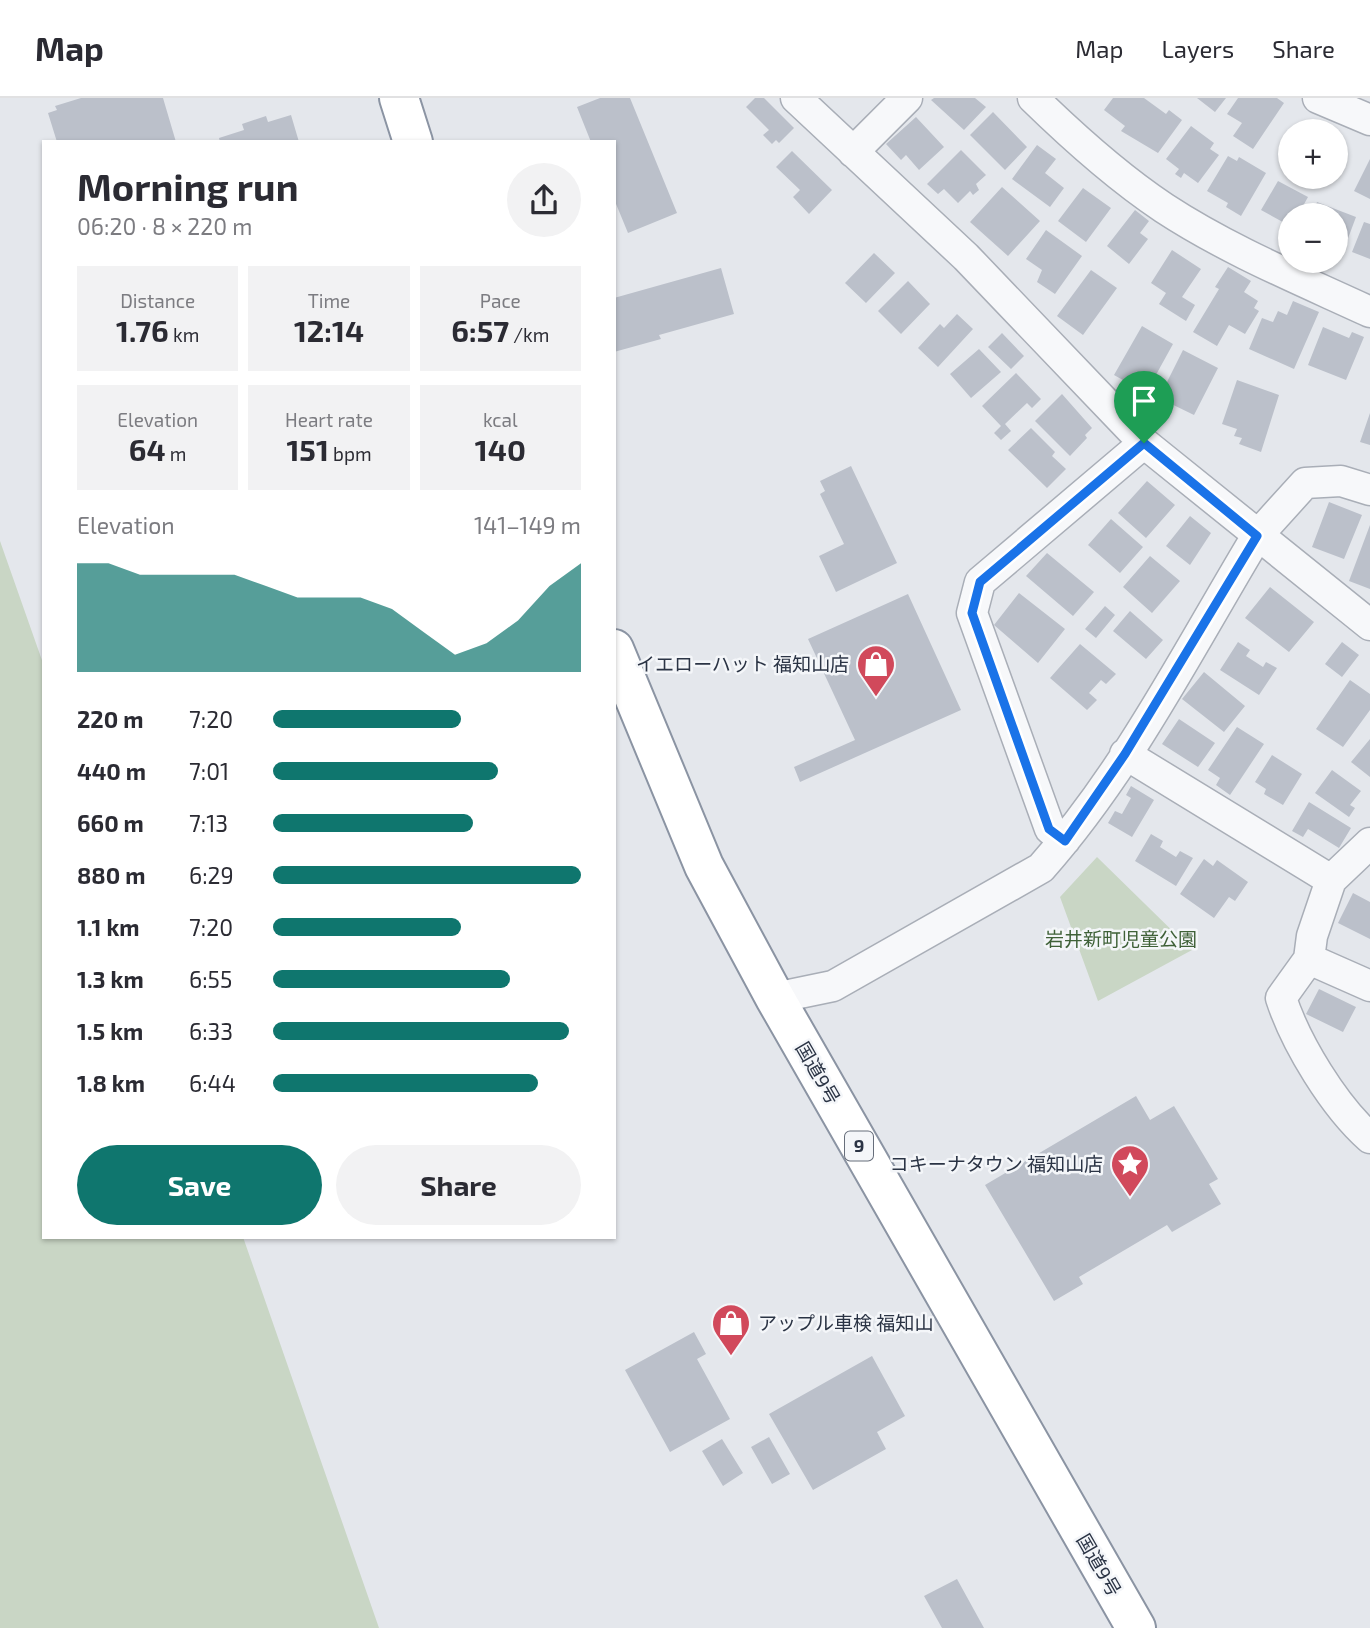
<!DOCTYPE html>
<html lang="en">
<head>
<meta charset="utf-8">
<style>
  body { margin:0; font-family:"Exo 2","Noto Sans JP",sans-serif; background:#f2f2f3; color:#2b2b33; height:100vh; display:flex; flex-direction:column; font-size:26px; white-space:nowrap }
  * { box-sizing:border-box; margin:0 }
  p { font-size:23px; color:#7c7c81 }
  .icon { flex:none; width:38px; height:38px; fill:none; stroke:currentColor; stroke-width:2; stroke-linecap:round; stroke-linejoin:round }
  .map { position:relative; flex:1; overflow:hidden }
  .sheet { position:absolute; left:42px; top:42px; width:574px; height:1099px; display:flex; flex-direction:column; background:#fff; border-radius:0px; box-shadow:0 2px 5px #0004 }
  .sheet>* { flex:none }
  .tools { position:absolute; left:1278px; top:21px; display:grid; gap:14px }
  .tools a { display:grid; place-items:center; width:70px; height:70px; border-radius:50%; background:#fff; box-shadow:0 2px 5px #0004; font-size:35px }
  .pin { position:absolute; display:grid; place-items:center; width:60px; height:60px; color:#fff; margin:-72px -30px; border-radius:50% 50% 50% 0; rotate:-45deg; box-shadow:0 0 7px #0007 }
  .pin .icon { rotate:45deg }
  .round { display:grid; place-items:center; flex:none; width:74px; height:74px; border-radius:37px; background:#f2f2f3 }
  .headline { display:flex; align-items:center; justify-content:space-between; height:119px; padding:0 35px }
  h1 { font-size:38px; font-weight:700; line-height:52px }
  .metrics { display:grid; grid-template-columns:repeat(3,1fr); gap:10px; height:119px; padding:7px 35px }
  .metrics div { display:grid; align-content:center; border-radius:0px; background:#f2f2f3; text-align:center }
  .metrics b { font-size:30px; font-weight:700 }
  .metrics small { font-size:19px; font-weight:400 }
  .metrics p { font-size:19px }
  .chart { height:196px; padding:14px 35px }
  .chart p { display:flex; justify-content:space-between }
  .chart svg { width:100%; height:126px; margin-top:7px; fill:#0f766e; opacity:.7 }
  .cta { display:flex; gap:14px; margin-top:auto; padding:14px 35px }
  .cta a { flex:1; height:80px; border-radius:42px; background:#0f766e; color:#fff; font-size:28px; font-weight:700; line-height:80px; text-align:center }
  .cta a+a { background:#f2f2f3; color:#2b2b33 }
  ul { padding:0 35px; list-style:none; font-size:23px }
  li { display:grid; grid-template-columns:112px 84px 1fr; align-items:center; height:52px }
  li i { height:18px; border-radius:9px; background:#0f766e }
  header { display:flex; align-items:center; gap:42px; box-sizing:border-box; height:98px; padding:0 35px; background:#fff; border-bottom:2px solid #e1e1e2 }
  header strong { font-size:33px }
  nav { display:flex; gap:38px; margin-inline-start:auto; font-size:24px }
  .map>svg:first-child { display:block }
</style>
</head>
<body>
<header>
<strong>Map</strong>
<nav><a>Map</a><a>Layers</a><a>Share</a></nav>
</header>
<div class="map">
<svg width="1370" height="1530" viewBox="0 0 1370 1530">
  <rect width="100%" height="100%" fill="#e4e7ec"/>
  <path fill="#c9d6c5" d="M0,443l44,125v571h199l136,391h-379z
    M1097,759l95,93 -94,51 -38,-104z"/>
  <path fill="#bbc0ca" d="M81,0h82l13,44h-119l-9,-29 9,-3 -2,-4z
    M600,0h30l47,115 -49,20 -14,-34v-57h-23l-14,-35z
    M755,0h9l30,30 -15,15 -3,-3 -4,4 -9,-9 6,-5 -23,-23z
    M934,0h41l11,9 -22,23 -33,-30z
    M1113,0h31l22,16 3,-4 13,10 -24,33 -37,-22 4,-5 -21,-16z
    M1197,0h29l-11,14z
    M1238,0h39l7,5 -31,46 -20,-13 9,-13 -15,-9z
    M993,14l34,35 -22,23 -35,-35z
    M291,17l8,27h-79l-1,-4 25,-8 -2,-6 24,-8 2,6z
    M916,19l28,30 -25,23 -13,-15 -5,5 -15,-16z
    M1191,28l23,17 -4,6 9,6 -21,28 -14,-10 -3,5 -6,-4 4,-5 -13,-10z
    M1037,47l19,14 -11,14 19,15 -14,19 -38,-28z
    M961,52l25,25 -10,9 3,6 -6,5 -3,-4 -12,12 -14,-14 -6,5 -11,-10z
    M792,53l40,39 -23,24 -16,-17 7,-7 -24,-23z
    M1228,58l9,5 2,-4 27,16 -25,43 -15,-9 2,-4 -21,-12z
    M1370,61v40l-16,-8z
    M1278,83l30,16 -10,18h-8v11l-29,-16z
    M1002,89l38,34 -32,35 -38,-34z
    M1083,90l28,20 -25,34 -28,-21z
    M1317,104l39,15 -15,40 -6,-2v-40h-23z
    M1135,112l14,11 -9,12 8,6 -19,25 -22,-18z
    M1364,124l6,2v35l-18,-7z
    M1046,132l36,26 -27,38 -18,-12 5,-12 -16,-11z
    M1172,152l29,19 -19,28 13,8 -9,16 -27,-17 7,-11 -15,-10z
    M874,155l21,20 -29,30 -21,-20z
    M1228,169l23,14 -7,11 14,9 -4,7 5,3 -14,23 -16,-9 -12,21 -24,-14 26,-43 -4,-2z
    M721,170l13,46 -75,21 2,4 -47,13v-54z
    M1091,172l26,18 -34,47 -26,-19z
    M908,183l22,23 -29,30 -23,-23z
    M1293,203l26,11 -25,57 -45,-20 13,-31 11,4 5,-11 9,4z
    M957,216l16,15 -35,38 -20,-19 22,-24 4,4z
    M1142,228l31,18 -27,49 -32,-18z
    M1323,229l26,11 3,-6 12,5 -18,43 -38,-15z
    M1002,235l22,23 -13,13 -23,-22z
    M979,251l22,23 -30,26 -21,-24z
    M1183,252l35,18 -24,47 -35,-17z
    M1016,275l25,26 -9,9 -5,-5 -22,21 6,7 -10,9 -7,-7 7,-7 -19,-20z
    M1237,282l42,15 -18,57 -22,-8 3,-6 -8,-2 3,-7 -15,-5z
    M1062,296l30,34 -7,7 2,3 -17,18 -35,-35z
    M1370,315v32l-10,-3z
    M1031,330l24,24 -3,4 14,13 -19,19 -39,-38z
    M851,368l46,97 -61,29 -17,-36 25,-12 -24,-50 5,-3 -5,-10z
    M1147,383l28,24 -29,33 -28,-25z
    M1329,404l33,13 -18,44 -32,-12z
    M1190,418l21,17 -21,32 -24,-19z
    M1111,421l32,28 -23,26 -32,-28z
    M1370,427v64l-21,-8z
    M1047,455l47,39 -21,24 -47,-40z
    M1150,458l30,25 -28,32 -29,-26z
    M1270,489l44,35 -25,30 -44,-34z
    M1019,495l46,36 -27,34 -44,-38z
    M908,496l53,116 -161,72 -6,-15 61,-27 -47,-101z
    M1105,508l10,9 -19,23 -11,-9z
    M1130,513l33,29 -17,19 -33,-28z
    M1238,544l12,8 -4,6 17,11 3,-5 11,6 -18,27 -39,-25z
    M1342,544l17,13 -17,22 -17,-13z
    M1080,546l36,30 -10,10 -5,-4 -12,13 8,7 -10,10 -37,-32z
    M1204,574l41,34 -21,26 -42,-33z
    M1350,582l20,14v16l-27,37 -27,-18z
    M1179,621l36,24 -17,24 -36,-23z
    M1237,629l27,17 -34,51 -14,-10 4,-7 -12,-8z
    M1370,641v38l-19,-15z
    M1272,657l30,19 -19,31 -19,-11 2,-5 -11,-7z
    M1332,672l29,21 -11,14 5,3 -6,9 -34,-24z
    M1131,688l23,14 -22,37 -24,-14 7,-12 7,3 9,-16 -5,-3z
    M1309,704l42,26 -12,20 -31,-19 -5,8 -11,-6z
    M1151,736l12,7 -3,6 16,10 4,-6 13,7 -17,28 -41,-25z
    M1204,761l9,7 4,-6 31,22 -13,19 -6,-4 -15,21 -34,-24z
    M1353,795l17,9v37l-32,-16z
    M1319,891l37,18 -13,25 -37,-18z
    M1136,998l14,24 24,-14 44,73 -9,5 12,20 -49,28 -5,-7 -88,52 4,7 -29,17 -69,-116z
    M694,1234l12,22 -9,5 33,60 -60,33 -45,-82z
    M872,1258l33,60 -28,16 9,17 -73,41 -44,-76z
    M769,1339l21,37 -18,10 -21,-37z
    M722,1341l21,34 -20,13 -21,-35z
    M957,1481l27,49h-42l-18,-32z"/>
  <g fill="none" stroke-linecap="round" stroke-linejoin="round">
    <defs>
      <path id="street" d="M796,0l170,159 178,186 226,182
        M1033,0c41,40 83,78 131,110 64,42 137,72 206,104
        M1318,0l52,22
        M853,54l54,-54
        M1125,656l206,126
        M1065,742l-15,-11 -78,-216 8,-31 164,-139
        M1370,745l-39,37 -19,56 -3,23 61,27
        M1309,861l-28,39c15,46 53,108 89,140
        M775,900l58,-12 208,-118c87,-98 149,-221 216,-332l48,-53 36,-2 29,9"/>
      <path id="highway" d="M399,0l14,44
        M614,551l90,217 71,132 361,630"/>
    </defs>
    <use href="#street" stroke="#a9aeb7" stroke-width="33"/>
    <use href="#highway" stroke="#8b94a3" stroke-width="42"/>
    <use href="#street" stroke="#f7f8fa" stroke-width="30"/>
    <use href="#highway" stroke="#fff" stroke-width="38"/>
  </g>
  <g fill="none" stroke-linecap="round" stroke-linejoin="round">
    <defs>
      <path id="route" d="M1144,345l113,93 -132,218 -60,87 -16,-12 -77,-216 8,-31z"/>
    </defs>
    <use href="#route" stroke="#fff" stroke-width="14"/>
    <use href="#route" stroke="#1a73e8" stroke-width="9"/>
  </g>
  <defs>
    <symbol id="shop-pin" viewBox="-11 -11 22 30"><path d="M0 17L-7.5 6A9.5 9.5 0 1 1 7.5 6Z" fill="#d1495b" stroke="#f4f6f9"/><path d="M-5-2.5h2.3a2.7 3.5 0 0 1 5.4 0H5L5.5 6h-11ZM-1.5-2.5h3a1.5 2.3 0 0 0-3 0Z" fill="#fff"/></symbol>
    <symbol id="sight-pin" viewBox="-11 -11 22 30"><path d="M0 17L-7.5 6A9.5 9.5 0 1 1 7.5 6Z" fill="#d1495b" stroke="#f4f6f9"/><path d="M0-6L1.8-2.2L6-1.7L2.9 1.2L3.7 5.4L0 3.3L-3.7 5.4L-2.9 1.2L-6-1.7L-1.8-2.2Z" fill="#fff"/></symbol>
  </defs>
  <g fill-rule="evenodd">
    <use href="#shop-pin" x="854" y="544" width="44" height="60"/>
    <use href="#sight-pin" x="1108" y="1044" width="44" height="60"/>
    <use href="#shop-pin" x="709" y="1203" width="44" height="60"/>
  </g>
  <g text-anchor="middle" stroke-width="5" stroke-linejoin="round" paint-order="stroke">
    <rect fill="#f4f6f9" stroke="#676e7b" stroke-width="2" x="845" y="1033.5" width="28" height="29" rx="5"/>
    <g font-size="18" font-weight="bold" fill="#2b3445">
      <text x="859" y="1054">9</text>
    </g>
    <g font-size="19" fill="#2b3445" stroke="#f4f6f9" text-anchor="end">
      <text x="849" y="573">イエローハット 福知山店</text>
      <text x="1103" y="1073">コキーナタウン 福知山店</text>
      <text x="758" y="1232" text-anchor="start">アップル車検 福知山</text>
    </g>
    <g font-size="19" fill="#3f6138" stroke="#f4f6f9">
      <text x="1121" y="848">岩井新町児童公園</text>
    </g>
    <g font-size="19" fill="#2b3445" stroke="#f4f6f9">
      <text transform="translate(818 975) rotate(60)" y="7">国道9号</text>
      <text transform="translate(1099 1467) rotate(60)" y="7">国道9号</text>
    </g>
  </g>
</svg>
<div class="tools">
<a>+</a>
<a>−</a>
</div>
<div class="pin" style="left:1144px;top:345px;background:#1e9e55"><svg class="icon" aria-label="arrive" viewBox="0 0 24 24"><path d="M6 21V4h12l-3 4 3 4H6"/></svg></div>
<section class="sheet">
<div class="headline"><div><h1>Morning run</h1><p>06:20 · 8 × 220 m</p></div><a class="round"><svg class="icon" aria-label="share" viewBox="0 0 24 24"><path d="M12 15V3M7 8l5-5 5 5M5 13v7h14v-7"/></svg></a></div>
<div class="metrics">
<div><p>Distance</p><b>1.76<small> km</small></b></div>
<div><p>Time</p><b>12:14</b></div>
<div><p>Pace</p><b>6:57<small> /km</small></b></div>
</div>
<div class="metrics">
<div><p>Elevation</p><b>64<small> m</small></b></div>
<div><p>Heart rate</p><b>151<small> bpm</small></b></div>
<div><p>kcal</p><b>140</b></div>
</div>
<div class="chart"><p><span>Elevation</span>141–149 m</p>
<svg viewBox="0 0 160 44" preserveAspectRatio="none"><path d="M0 44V6L10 6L20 10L30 10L40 10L50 10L60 14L70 18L80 18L90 18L100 22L110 30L120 38L130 34L140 26L150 14L160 6V44z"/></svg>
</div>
<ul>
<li><b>220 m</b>7:20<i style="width:61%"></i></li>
<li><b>440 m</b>7:01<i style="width:73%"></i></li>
<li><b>660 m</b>7:13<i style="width:65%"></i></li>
<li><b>880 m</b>6:29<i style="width:100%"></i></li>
<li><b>1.1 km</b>7:20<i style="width:61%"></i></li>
<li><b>1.3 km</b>6:55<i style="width:77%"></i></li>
<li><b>1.5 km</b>6:33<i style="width:96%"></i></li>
<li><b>1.8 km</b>6:44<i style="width:86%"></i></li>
</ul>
<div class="cta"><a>Save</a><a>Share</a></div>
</section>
</div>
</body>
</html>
